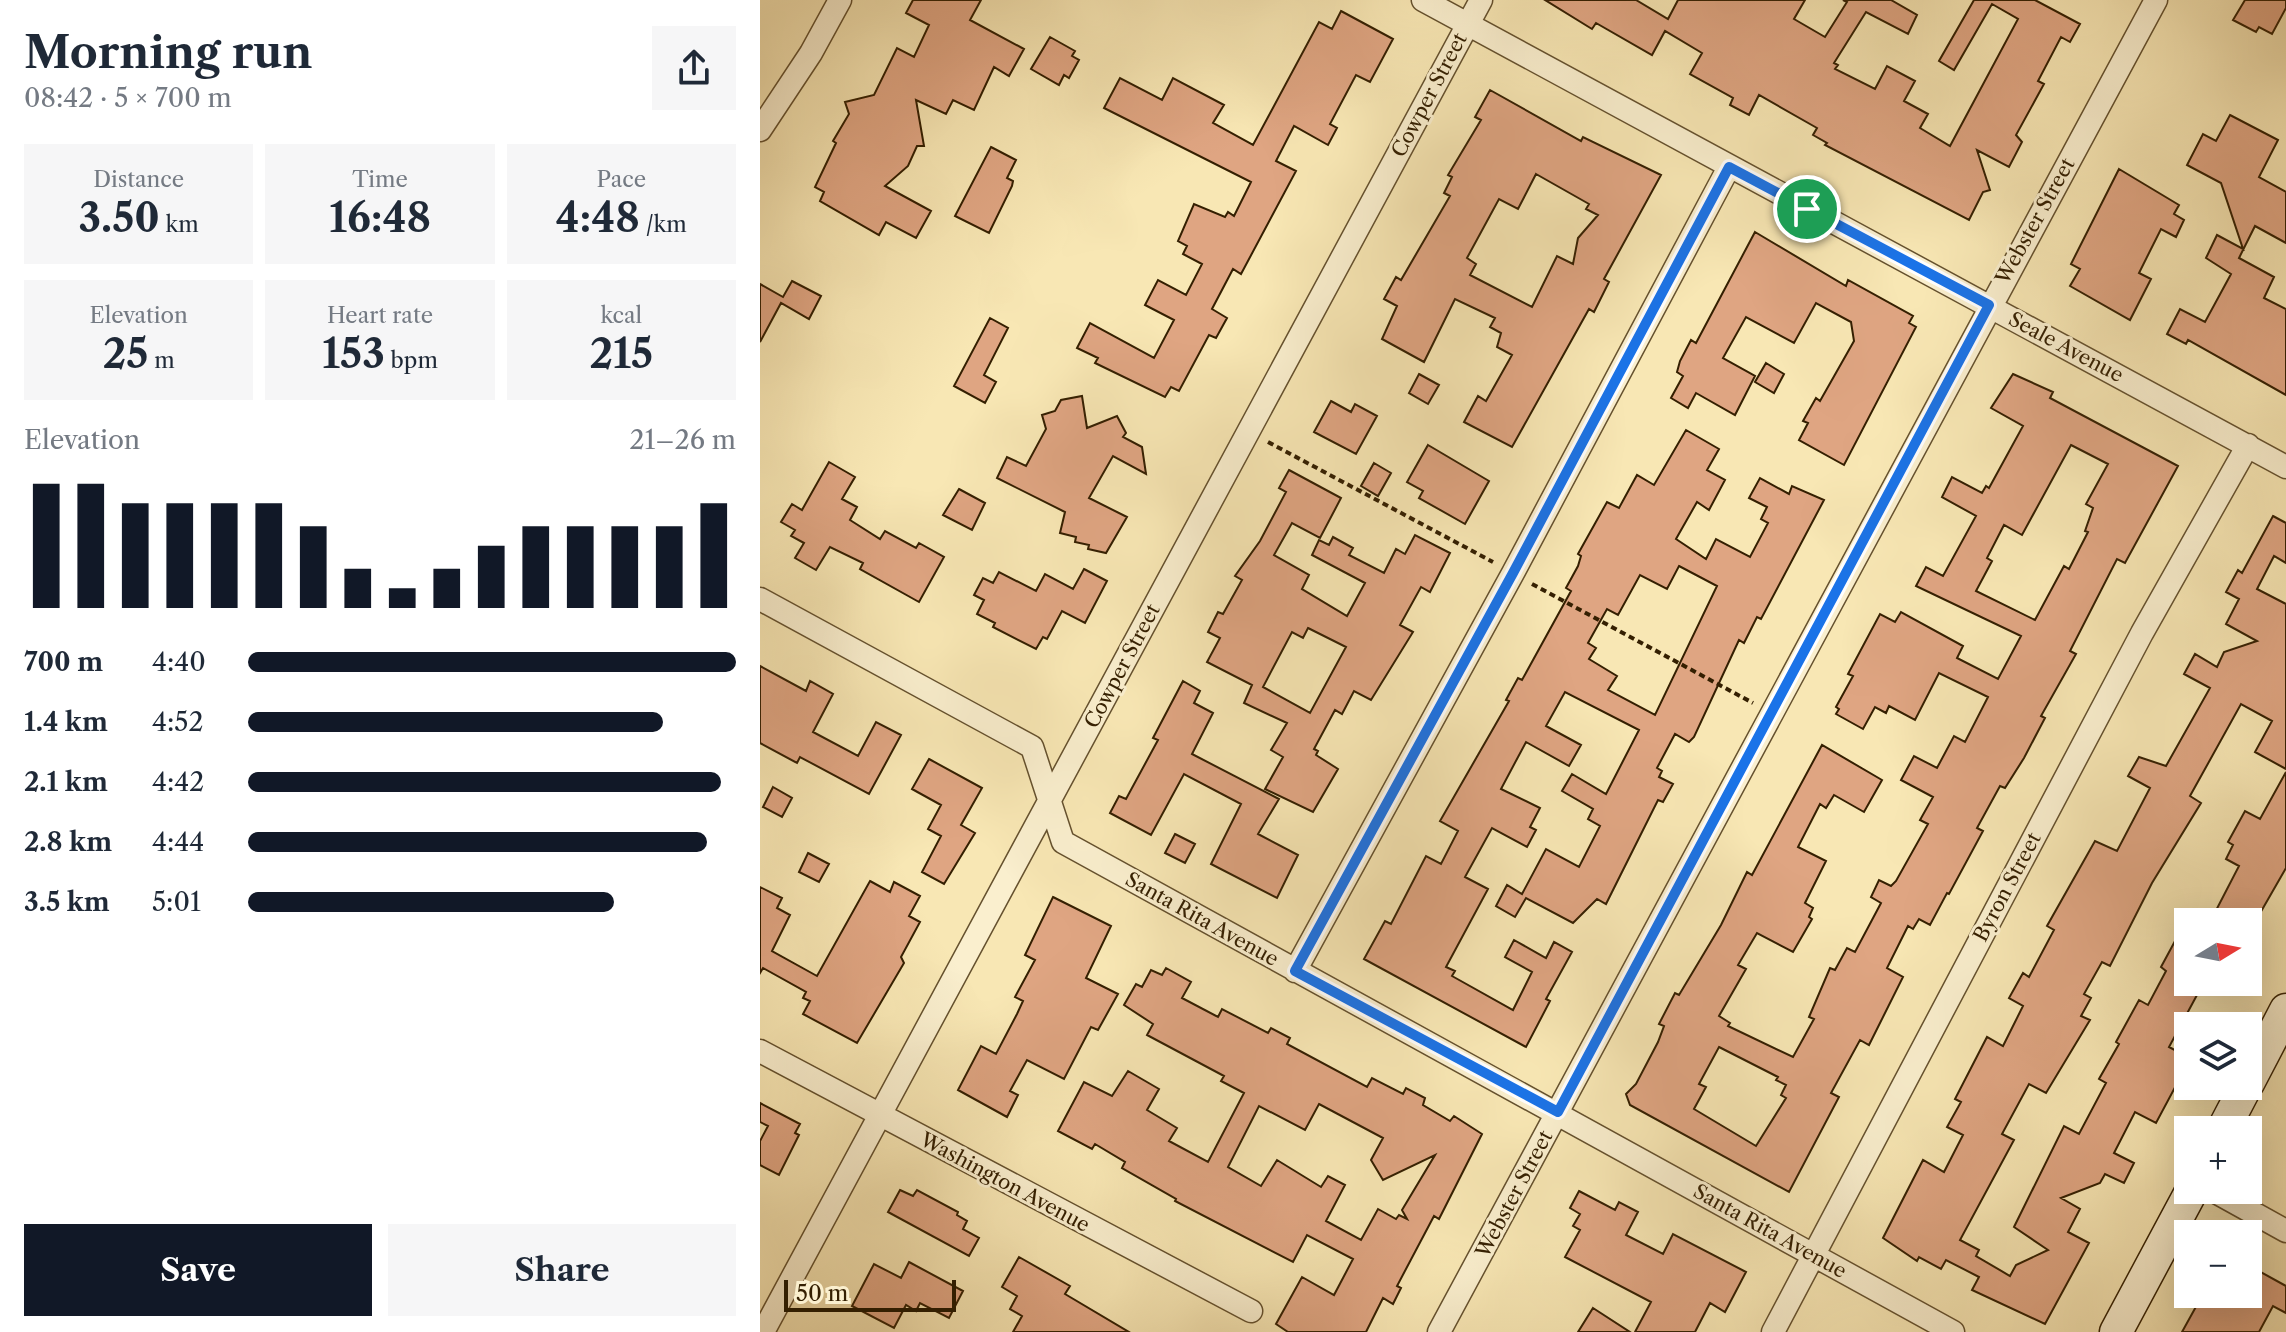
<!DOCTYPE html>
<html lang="en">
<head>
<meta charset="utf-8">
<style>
  body { margin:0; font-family:"Libre Caslon Text",serif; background:#f6f6f7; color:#1f2937; height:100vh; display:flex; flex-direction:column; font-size:30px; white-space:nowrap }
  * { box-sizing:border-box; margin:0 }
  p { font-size:26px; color:#747a83 }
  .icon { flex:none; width:44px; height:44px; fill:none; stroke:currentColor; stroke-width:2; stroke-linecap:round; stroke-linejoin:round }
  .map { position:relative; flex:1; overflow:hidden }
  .panel { display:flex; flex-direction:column; background:#fff; width:760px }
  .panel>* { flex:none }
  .needle { width:52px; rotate:80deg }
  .fabs { position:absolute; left:1414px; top:908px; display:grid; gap:16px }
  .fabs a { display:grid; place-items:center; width:88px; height:88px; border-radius:0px; background:#fff; box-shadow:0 8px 32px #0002; font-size:40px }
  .scale { position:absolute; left:24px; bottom:20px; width:172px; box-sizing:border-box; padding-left:8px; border:4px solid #341f01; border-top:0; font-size:22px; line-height:28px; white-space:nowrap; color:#341f01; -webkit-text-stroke:6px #faefce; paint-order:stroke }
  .pin { position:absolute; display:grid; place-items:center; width:68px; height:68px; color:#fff; margin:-34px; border:4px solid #fff; border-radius:50%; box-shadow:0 2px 8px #0007 }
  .round { display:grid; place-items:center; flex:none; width:84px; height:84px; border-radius:0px; background:#f6f6f7 }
  .headline { display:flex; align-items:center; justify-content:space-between; height:136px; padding:0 24px }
  h1 { font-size:44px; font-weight:700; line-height:60px }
  .stats { display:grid; grid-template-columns:repeat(3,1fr); gap:12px; height:136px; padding:8px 24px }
  .stats div { display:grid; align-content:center; border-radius:0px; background:#f6f6f7; text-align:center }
  .stats b { font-size:40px; font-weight:700 }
  .stats small { font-size:22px; font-weight:400 }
  .stats p { font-size:22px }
  .chart { height:224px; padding:16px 24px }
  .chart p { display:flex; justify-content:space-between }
  .chart svg { width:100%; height:144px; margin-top:8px; stroke:#111827; stroke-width:6 }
  .primary-button { display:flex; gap:16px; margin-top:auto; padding:16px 24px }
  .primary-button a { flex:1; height:92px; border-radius:0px; background:#111827; color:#fff; font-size:32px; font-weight:700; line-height:92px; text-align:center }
  .primary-button a+a { background:#f6f6f7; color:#1f2937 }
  ul { padding:0 24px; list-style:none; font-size:26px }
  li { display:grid; grid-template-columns:128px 96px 1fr; align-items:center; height:60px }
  li i { height:20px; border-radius:10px; background:#111827 }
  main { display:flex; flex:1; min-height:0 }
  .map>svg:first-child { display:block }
</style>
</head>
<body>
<main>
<section class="panel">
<div class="headline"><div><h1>Morning run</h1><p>08:42 · 5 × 700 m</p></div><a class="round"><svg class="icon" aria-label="share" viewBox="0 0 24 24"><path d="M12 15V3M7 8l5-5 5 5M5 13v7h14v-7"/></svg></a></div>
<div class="stats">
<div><p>Distance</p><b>3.50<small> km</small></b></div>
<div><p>Time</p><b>16:48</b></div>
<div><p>Pace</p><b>4:48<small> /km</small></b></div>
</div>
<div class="stats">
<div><p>Elevation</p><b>25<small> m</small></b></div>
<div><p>Heart rate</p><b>153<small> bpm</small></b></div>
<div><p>kcal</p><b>215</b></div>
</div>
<div class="chart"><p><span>Elevation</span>21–26 m</p>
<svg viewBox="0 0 160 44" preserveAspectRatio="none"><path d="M5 44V6M15 44V6M25 44V12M35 44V12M45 44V12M55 44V12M65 44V19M75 44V32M85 44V38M95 44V32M105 44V25M115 44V19M125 44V19M135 44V19M145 44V19M155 44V12"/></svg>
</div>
<ul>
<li><b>700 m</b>4:40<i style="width:100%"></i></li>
<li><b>1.4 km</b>4:52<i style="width:85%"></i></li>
<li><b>2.1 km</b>4:42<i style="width:97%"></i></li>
<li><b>2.8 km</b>4:44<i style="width:94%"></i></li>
<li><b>3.5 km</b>5:01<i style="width:75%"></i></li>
</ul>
<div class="primary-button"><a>Save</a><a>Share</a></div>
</section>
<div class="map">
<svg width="1526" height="1332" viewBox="0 0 1526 1332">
  <rect width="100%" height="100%" fill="#f8e7b4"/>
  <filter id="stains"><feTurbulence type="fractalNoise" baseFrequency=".0025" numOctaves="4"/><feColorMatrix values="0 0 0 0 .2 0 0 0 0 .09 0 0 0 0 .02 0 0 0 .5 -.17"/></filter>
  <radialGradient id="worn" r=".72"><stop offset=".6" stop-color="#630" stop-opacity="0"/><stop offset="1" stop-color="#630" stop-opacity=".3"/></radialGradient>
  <path fill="#dfa582" stroke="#341f01" stroke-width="2" fill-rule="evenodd" d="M153,0h68l-11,20 54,29 -15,27 -15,-9 -20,43 -21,-10 -7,14 -30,-14 8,46h-7l-9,20 -23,20 46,25 -15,27 -30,-16 -7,13 -59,-34 4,-9 -9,-5 21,-44 -3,-2 16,-27 -4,-12 29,-7 23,-47 17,9 15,-32 -23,-12z
    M785,0h91l32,19 10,-19h127l-11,19 31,18 22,-35 -4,-2h48l26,15 -9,19 -42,-22 -32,51 4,2 -3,4 40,20 12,-23 28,15 -11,20 24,13 -8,14 30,18 68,-127 -26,-15 -38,66 -15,-9 35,-61h61l45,24 -10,18 -9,-5 -23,44 6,3 -28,51 6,7 -13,25 -32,-17 13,40 -7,2 -14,28 -144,-75 2,-2 -14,-8 4,-7 -58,-33 -10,20 -19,-10 3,-7 -43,-24 12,-21 -37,-22 -13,24 -56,-32 -4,6z
    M1485,0h41v8l-14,26 -13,-7 -3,5 -23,-12z
    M581,11l52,28 -23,43 -14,-7 -26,49 7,4 -9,17 -34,-19 -18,35 20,10 -55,103 -8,-5 -21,40 15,9 -11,20 -7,-3 -30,56 -8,-4 -6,10 -70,-34 3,-5 -21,-10 13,-25 64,35 20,-38 -29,-15 13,-25 28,15 16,-31 -19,-10 4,-8 -9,-5 16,-37 31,13 3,-5 6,4 17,-34 -147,-74 16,-30 42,22 11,-22 51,27 -11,18 40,22 66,-123 13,7z
    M290,37l25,14 -3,5 7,4 -10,18 -5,-3 -5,10 -28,-16z
    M730,90l91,51 2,-4 78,38 -57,104 5,3 -15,30 -5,-3 -77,138 -48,-25 14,-26 8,5 26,-46 -15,-8 4,-14 -11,-6 5,-9 -40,-19 -31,63 -42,-23 15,-33 -13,-7 12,-22 5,3 49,-84 -6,-3 8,-16 -4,-2 33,-55 -6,-3zM776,174l53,30 -3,5 12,6 -20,23 -5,26 -16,-8 -25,51 -62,-32 6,-11 -9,-6 32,-59 19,10z
    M1470,115l48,25 -19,37 27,15v51l-31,-17 -16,32 35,19 -10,21 22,11v86l-98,-55 -2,4 -19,-10 13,-25 25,13 26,-48 -25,-16 11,-23 26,14 -22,-66 -34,-18 16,-31 13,7z
    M231,147l25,13 -9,18 6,3 -1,5 -23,47 -34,-17z
    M1359,169l60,36 -5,9 10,6 -8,17 -15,-8 -22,44 12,6 -21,41 -60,-34 10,-17 -9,-5z
    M995,232l91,54 2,-6 65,36 -4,7 7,4 -72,138 -45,-25 9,-17 -5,-2 13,-23 4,3 34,-60 -3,-19 -35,-19 -22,40 -48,-26 -23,41 32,18 -20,39 -39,-22 -8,15 -17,-10 12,-22 -6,-4 3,-11 11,-21 5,3z
    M32,281l29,15 -12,23 -28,-16 -21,39v-58l23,13z
    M230,318l18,10 -24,47 12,7 -11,21 -31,-17z
    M1006,363l18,11 -10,19 -19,-11z
    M659,374l20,11 -11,19 -19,-11z
    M1253,374l40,18 -3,6 128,68 -53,97 -8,-4 -47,92 6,3 -35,62 4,2 -21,40 -19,30 -5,-2 -23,42 6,3 -34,63 -2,-1 -17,32 -11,-6 -6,10 -5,-3 -21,42 16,9 -34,68 -9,-5 -29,53 8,4 -50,95 -159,-87 -4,-11 10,-10 22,-42 6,-16 -5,-2 16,-31 4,2 42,-70 26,-53 5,3 70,-130 60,35 -18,32 -30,-17 -8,13 -6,-4 -22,43 28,14 -21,42 8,5 -4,9 3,2 -19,33 -36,-19 -19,32 8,4 -27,47 11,7 -2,3 65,31 21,-38 -5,-2 21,-49 5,2 12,-22 8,4 26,-49 -10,-6 8,-17 12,6 5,-5 32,-57 -8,-4 13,-23 -32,-17 13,-24 23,12 17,-32 11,6 23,-45 -49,-24 -24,47 -26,-14 -3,7 -11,-6 -12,22 -27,-15 3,-5 -3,-2 17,-31 -5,-2 32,-60 15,8 6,-10 62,34 -6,12 41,21 23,-43 -105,-50 10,-19 17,9 33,-60 -34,-19 10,-20 30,16 4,-7 3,2 34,-62 -32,-18zM1311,445l37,19 -22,40 7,4 -8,23 3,1 -19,37 -5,-3 -29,54 -59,-29 16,-30 -5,-3 17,-33 18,10zM959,1047l59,30 -2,3 10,5 -5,10 5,3 -30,48 -62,-37 12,-22 -7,-3z
    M322,396l5,32 30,-12 9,17 -3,4 19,10 4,27 -33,-18 -24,42 38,19 -21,36 -18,-4 1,-4 -14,-3 1,-5 -16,-4 5,-21 -68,-34 10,-21 19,9 20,-37 -4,-14 13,-4 6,-11z
    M571,401l20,11 4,-8 22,12 -21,38 -42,-22z
    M926,430l33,19 -12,21 18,10 -16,30 -12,-8 -21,37 30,20 10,-20 34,18 18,-34 -7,-4 6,-12 -18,-9 11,-20 29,16 3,-8 32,14 -63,119 -4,-2 -13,26 -5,-3 -45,97 -5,5 -14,-8 -18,34 5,3 -3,6 14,7 -10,18 -5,-2 -52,104 -9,-5 -24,24 -47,-25 -11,19 -19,-11 11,-21 15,9 24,-45 33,18 21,-41 -12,-7 5,-10 -31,-18 10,-17 34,20 33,-64 -74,-38 -19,34 35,19 -12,21 -43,-24 -25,47 39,19 -10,19 6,3 -9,17 -35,-19 -27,49 23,12 -42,78 9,4 -3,5 61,34 19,-38 -27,-15 9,-17 32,18 8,-16 18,10 -26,47 4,2 -24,46 -162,-88 21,-38 6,3 35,-68 15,8 17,-33 -18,-10 69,-120 -3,-1 12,-22 4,2 49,-89 -5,-3 12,-22 3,-10 -3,-2 29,-52 12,6 18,-33 17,10zM919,566l38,20 -62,129 -47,-25 9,-14 -28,-17 7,-11 -8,-5 19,-34 11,6 22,-40 27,14z
    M668,445l61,36 -24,43 -46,-26 4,-7 -16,-9z
    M69,462l26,15 -13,22 15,8 -7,13 30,19 5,-8 31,17 3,-5 25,14 -25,45 -59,-33 3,-6 -33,-16 -14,23 -21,-12 9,-15 -13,-7 4,-6 -14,-8 11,-18 10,6z
    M614,463l17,10 -13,23 -17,-10z
    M529,470l52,28 -21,40 -28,-15 -18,32 35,20 -7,14 45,27 18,-33 -53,-28 7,-15 10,5 4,-8 20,11 -4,7 35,18 12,-24 9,5 10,-19 35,18 -20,39 -9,-5 -21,38 13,7 -42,68 -17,-9 -12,23 -7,-4 -21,39 4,2 -2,4 22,14 -25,43 -48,-23 18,-32 -12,-7 16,-27 -43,-20 8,-18 -45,-23 13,-24 -12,-6 10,-20 5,2 19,-34 -7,-4 25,-35 26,-49 -7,-4zM548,628l38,19 -36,66 -47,-26 29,-55 11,6z
    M199,489l26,14 -13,27 -29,-15z
    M1513,516l13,7v40l-12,-7 -17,33 29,15v165l-31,-17 17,-31 -31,-17 -51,92 11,7 -49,80 -42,83 -8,-4 -18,32 7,4 -10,18 9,4 -44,73 -17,-9 -27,50 12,6 -54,100 19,10 -3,6 34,20 6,-11 32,-15 -34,-23 50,-101 15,8 27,-51 -7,-4 20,-35 -3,-2 23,-42 9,5 18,-34 -5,-4 27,-50v65h16l-35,65 19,10v6l-32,60 -21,-11 -21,41 20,10 -10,20 -19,-9 -5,9 -39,15 19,11 -12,23 21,11 -44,81 -73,-34 7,-13 -33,-17 -5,9 -22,-12 -2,4 -34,-23 40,-78 21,12 19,-37 -16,-8 14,-25 -6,-3 32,-62 16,9 20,-40 -14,-8 14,-25 6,4 25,-47 -7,-4 48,-85 22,10 33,-63 -22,-12 11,-19 27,9 44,-78 -26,-14 11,-20 22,13 7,-15 33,-11 -31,-17 13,-25 -13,-7 12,-22 4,3z
    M324,569l23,12 -22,42 -23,-12 -15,28 -4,-2 -7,12 -43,-22 2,-4 -18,-9 7,-14 -10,-5 9,-17 10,5 6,-11 37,19 9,-17 28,15z
    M0,666l46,25 4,-10 23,13 -20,38 45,24 18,-34 25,13 -32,59 -69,-37 -3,6 -37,-20z
    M423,681l17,10 -6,12 19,10 -21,41 87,45 -21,35 40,21 -21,43 -66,-34 30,-60 -57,-30 -33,61 -41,-22 9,-17 7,3 32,-59 -5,-2z
    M169,759l53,29 -21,37 14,8 -31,51 -22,-12 19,-36 -13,-7 13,-24 -29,-16z
    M1526,772v96l-31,54h-45l29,-56 -13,-7 7,-14 -5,-3 17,-31 15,8z
    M13,787l19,11 -10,19 -19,-10z
    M415,834l20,10 -10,19 -20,-10z
    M48,853l21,11 -10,18 -20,-10z
    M110,881l20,11 4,-10 26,14 -11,20 11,6 -19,35 3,6 -47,80 -54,-29 7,-13 -7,-3 3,-6 -43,-24 -3,5v-86l22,11 -5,10 13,7 -18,36 45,25z
    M293,897l58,29 -25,52 32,16 -20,36 -7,-3 -27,52 -37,-19 -17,31 8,4 -11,22 -49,-27 23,-44 15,8 21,-40 6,-13 -8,-4 20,-37 -10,-5z
    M406,968l25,14 -9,16 36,19 4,-8 46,24 3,-5 19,10 -3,6 80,43 5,-9 31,16 3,-6 19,10 -2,7 27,16 4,-5 28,18 -43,85 -5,-3 -37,70 4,2 -8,16 -10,-6 -17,34h-78l-12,-8 26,-47 32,18 19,-36 -46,-24 -14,27 -118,-61 1,-2 -54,-31 3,-6 -30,-18 -3,5 -34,-18 26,-49 28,14 16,-25 31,18 -12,21 30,18 -8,13 39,21 36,-69 -23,-12 3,-5 -77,-41 6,-11 -29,-19 12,-21 6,3 9,-17 11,5zM559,1104l64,34 -12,22 12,20 52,-25 -33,55 5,9 -8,-4 -3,4 -18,-10 -17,31 -35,-19 19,-36 -17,-9 -7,11 -44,-27 -16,26 -33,-19 31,-61 46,24z
    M0,1103l40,21 -5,9 4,2 -20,40 -19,-10v-24l8,-15 -8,-4z
    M140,1190l13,6 4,-6 41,22 -1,3 10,6 -4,8 16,9 -10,18 -81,-44z
    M819,1191l36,19 4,-8 19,10 -12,23 37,19 10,-20 73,38 -21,40 -15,-9 -15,29h-60l16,-30 -86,-45 15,-27 -7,-4 7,-12 -10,-6z
    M259,1257l51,29 -5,8 64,38h-116l9,-16 -12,-7 7,-13 -15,-9z
    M149,1262l54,29 -14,27 -29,-15 -4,8 -10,-6 -12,23 -42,-22 22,-42 27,14z
    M1488,1265l38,21v27l-13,-7 -14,26h-77l21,-38h45z
    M833,1308l37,24h-52z"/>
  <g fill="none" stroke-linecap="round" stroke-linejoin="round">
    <defs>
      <path id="street" d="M663,0l863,467
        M0,130l51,-77 29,-53
        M0,599l272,148 31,95 890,490
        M535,971l218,-398 216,-406
        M0,1051l491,260
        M1452,1190l74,41
        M3,1332l718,-1332
        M679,1332l717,-1332
        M1013,1332l369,-699 106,-188"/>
      <path id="secondary" d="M1488,1083l38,-73
        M1463,1130l23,-44
        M1356,1332l76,-142"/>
    </defs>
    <use href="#street" stroke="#65512e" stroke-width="25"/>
    <use href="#secondary" stroke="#341f01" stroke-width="35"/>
    <path stroke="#341f01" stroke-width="4" stroke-dasharray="6 4" stroke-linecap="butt" d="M508,442l225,120
      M772,584l221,119"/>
    <use href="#street" stroke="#faefce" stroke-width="22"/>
    <use href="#secondary" stroke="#faefce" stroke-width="32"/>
  </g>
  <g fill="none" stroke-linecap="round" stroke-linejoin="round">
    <defs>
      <path id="route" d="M969,167l260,138 -431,807 -263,-141 218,-398z"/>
    </defs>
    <use href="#route" stroke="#fff" stroke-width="16"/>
    <use href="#route" stroke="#1a73e8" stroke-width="10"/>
  </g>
  <g text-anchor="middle" stroke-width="6" stroke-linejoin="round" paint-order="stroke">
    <g font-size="20" fill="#341f01" stroke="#faefce">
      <text transform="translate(669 95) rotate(-62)" y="7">Cowper Street</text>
      <text transform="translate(1275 221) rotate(-61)" y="7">Webster Street</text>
      <text transform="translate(1306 347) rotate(28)" y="7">Seale Avenue</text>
      <text transform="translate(362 666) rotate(-62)" y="7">Cowper Street</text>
      <text transform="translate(1247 887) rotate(-62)" y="7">Byron Street</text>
      <text transform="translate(442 919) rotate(29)" y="7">Santa Rita Avenue</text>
      <text transform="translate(245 1182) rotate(28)" y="7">Washington Avenue</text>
      <text transform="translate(754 1194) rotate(-62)" y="7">Webster Street</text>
      <text transform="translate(1010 1231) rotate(29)" y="7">Santa Rita Avenue</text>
    </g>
  </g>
  <rect width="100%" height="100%" filter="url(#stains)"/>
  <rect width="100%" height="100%" fill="url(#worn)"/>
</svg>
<div class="fabs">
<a><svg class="needle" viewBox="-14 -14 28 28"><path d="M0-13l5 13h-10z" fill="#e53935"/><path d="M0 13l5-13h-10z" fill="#747a83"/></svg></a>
<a><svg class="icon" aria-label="layers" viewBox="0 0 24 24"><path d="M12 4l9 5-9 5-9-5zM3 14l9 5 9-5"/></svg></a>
<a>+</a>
<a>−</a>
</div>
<div class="scale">50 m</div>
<div class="pin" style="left:1047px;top:209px;background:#1e9e55"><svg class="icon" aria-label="arrive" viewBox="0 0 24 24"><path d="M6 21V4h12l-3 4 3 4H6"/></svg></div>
</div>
</main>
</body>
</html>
